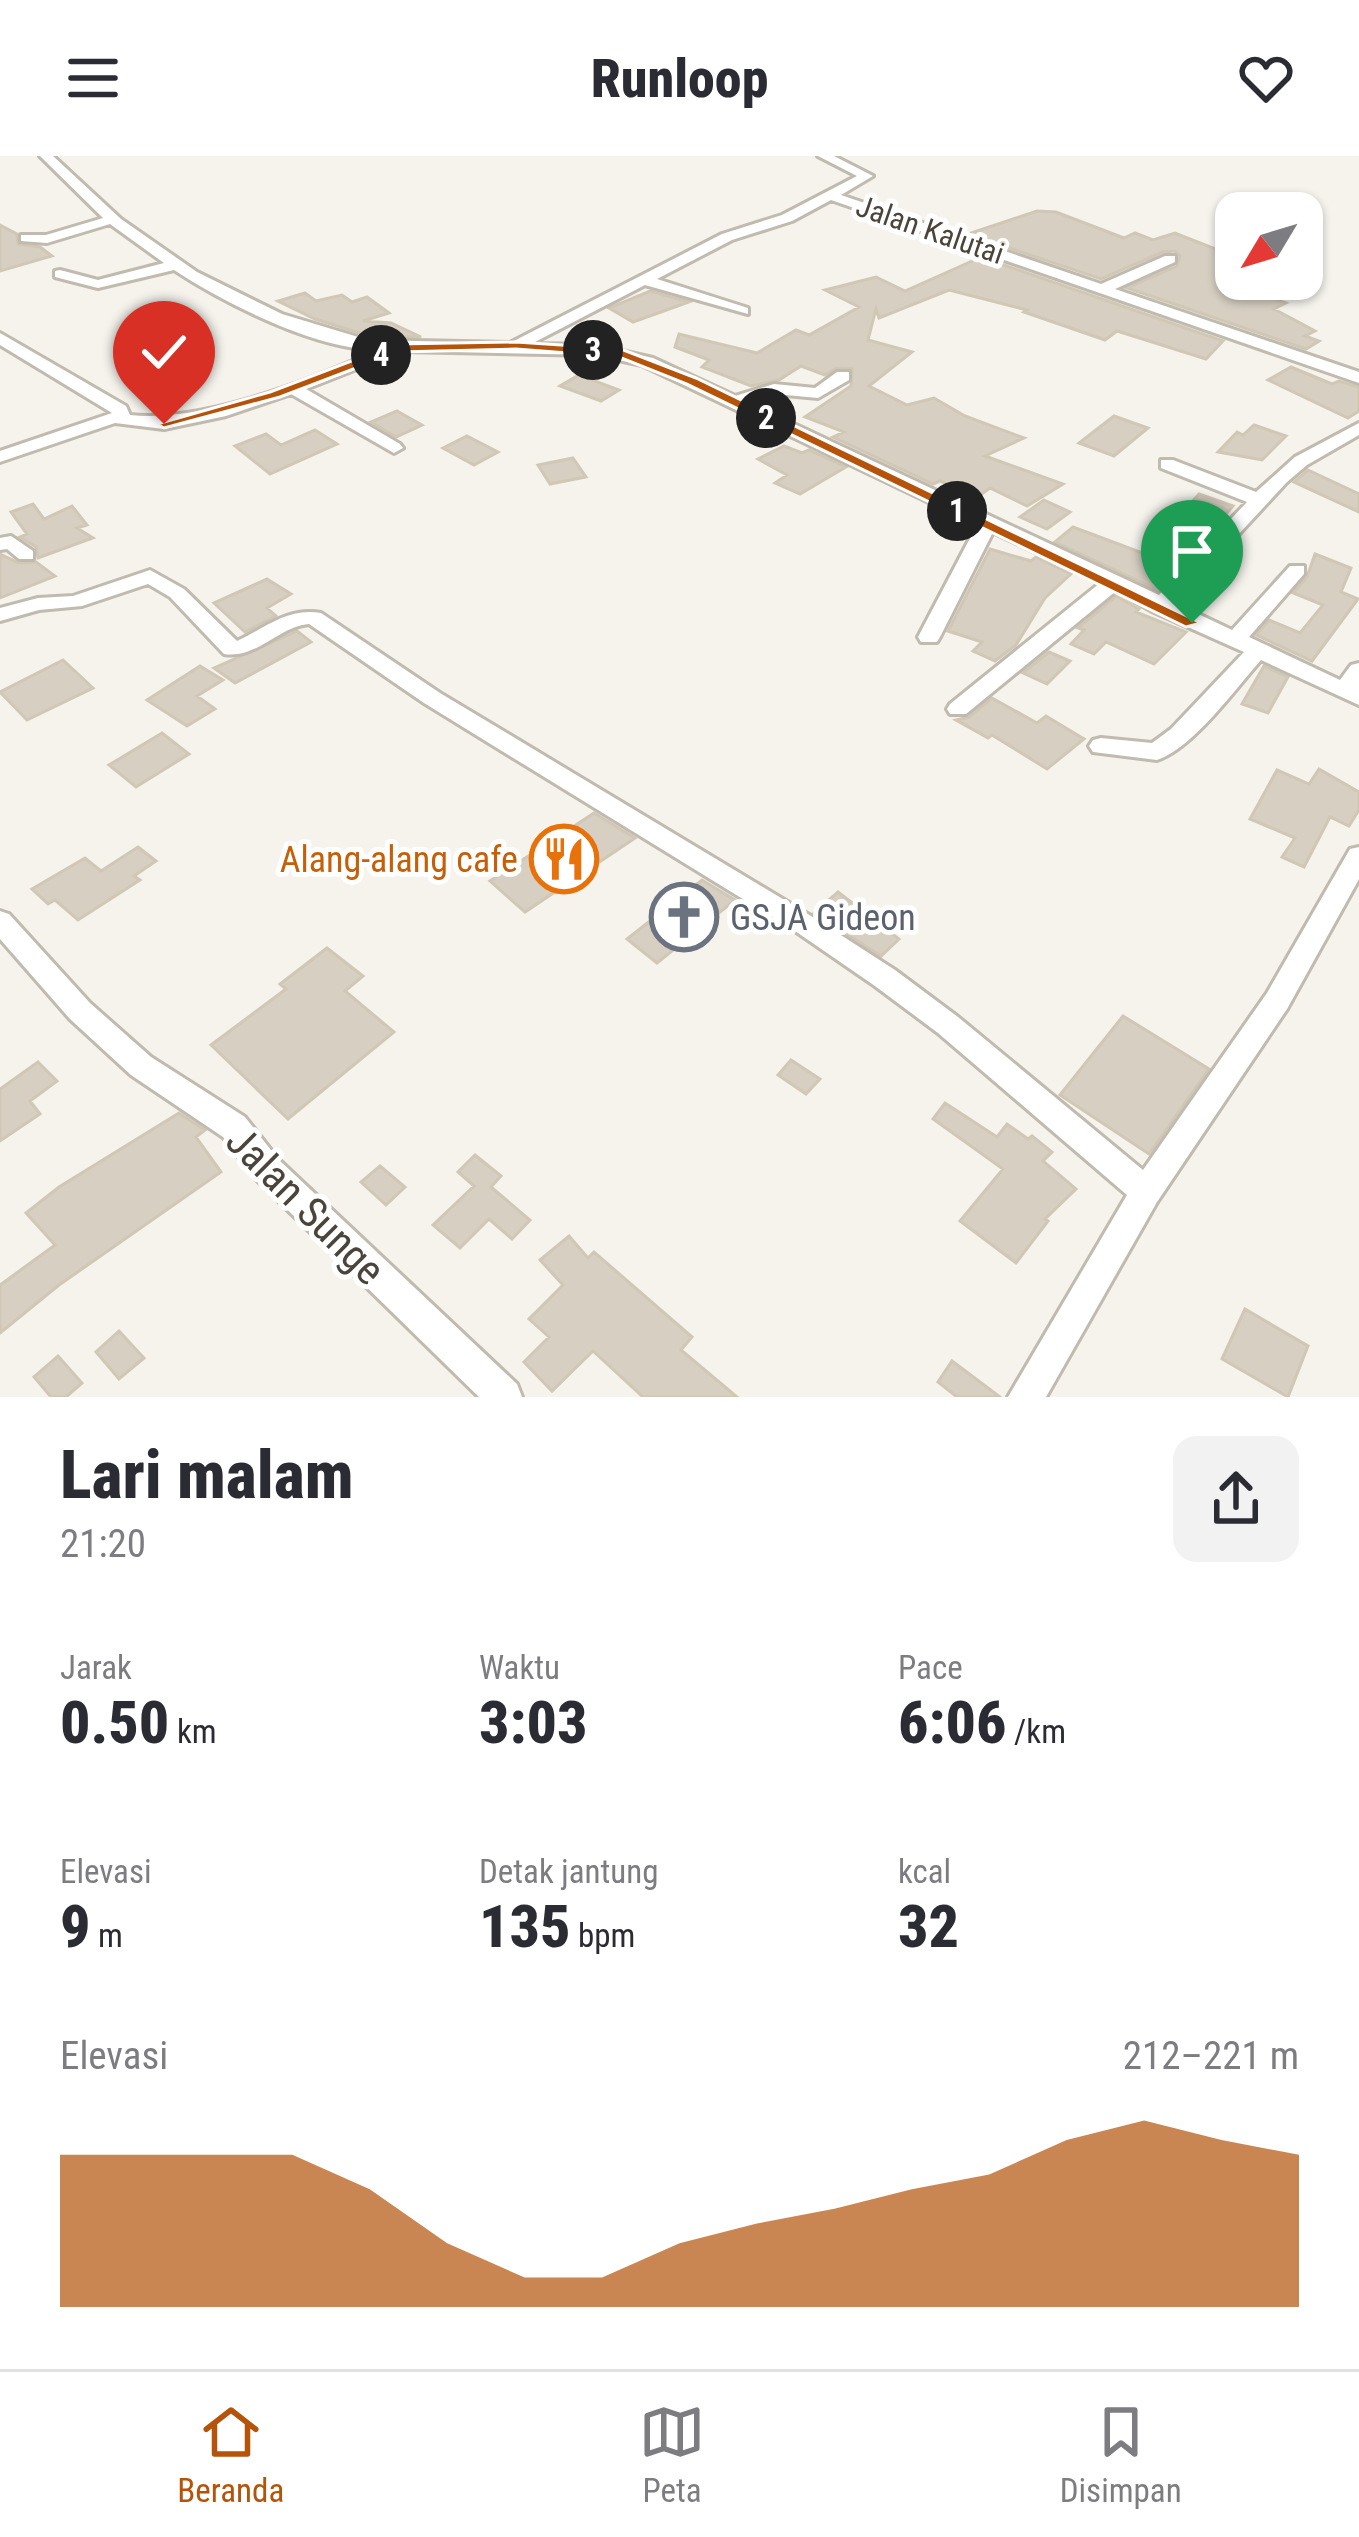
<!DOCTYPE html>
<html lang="id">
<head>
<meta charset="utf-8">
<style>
  body { margin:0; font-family:"Roboto Condensed",sans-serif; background:#f2f2f3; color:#2b2b33; height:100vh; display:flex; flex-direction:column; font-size:45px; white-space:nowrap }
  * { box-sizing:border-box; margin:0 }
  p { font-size:39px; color:#7c7c81 }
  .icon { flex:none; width:66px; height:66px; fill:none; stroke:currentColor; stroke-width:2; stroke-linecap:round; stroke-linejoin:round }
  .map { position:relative; height:1241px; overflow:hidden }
  .panel { display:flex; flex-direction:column; background:#fff; flex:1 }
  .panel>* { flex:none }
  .needle { width:78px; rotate:232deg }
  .fabs { position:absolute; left:1215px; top:36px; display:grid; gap:24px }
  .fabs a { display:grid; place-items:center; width:108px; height:108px; border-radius:24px; background:#fff; box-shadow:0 3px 9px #0004; font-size:60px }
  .pin { position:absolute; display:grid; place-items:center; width:102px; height:102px; color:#fff; margin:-123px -51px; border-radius:50% 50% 50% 0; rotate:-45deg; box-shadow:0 0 12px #0007 }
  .pin .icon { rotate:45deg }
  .km { position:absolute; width:60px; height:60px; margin:-30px; border-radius:50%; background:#222; color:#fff; font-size:33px; line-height:60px; text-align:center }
  .round { display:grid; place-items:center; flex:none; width:126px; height:126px; border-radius:24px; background:#f2f2f3 }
  .summary { display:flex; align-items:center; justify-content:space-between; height:204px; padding:0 60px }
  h1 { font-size:66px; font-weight:800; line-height:90px }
  .figures { display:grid; grid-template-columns:repeat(3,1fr); gap:18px; height:204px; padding:12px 60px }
  .figures div { display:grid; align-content:center }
  .figures b { font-size:60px; font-weight:800 }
  .figures small { font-size:33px; font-weight:400 }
  .figures p { font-size:33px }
  .chart { height:336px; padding:24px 60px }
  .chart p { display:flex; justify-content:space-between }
  .chart svg { width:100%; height:216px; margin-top:12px; fill:#b45309; opacity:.7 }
  header { display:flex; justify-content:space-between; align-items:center; height:156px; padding:0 60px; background:#fff; font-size:54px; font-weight:800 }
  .menu { display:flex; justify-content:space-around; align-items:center; height:168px; border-top:3px solid #e1e1e2; background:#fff; font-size:33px; color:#7c7c81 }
  .menu a { display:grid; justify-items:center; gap:6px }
  .menu .current { color:#b45309 }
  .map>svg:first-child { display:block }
</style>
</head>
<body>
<header><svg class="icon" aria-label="menu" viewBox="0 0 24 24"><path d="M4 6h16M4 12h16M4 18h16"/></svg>Runloop<svg class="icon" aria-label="heart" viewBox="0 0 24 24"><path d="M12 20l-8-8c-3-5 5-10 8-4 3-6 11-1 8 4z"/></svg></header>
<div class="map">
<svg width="1359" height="1241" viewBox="0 0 1359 1241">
  <rect width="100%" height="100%" fill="#f5f3ec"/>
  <path fill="#d7cfc2" stroke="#d1c7b5" stroke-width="3" d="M1037,55l19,1 68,26 11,-5 18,7 22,-7 61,24v28l50,18 -12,6 41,22 -10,5 14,5 -13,8 -179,-61 50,-22 3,-10 -5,-5 -12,1 -62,27 -133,-45z
    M0,69l17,9 1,10 22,3 12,9 -52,15z
    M981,101l242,84 -17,18 -89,-28 -12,9 -81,-28 3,-2 -78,-20 -70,28 -3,-9 -8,31 44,12 -43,34 38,19 27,-7 31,18 59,22 -39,18 78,28 -36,22 -37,-18 -14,10 -36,-17 -7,3 -100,-47 11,-5 -39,-15 46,-31 1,-17 -15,-1 -12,7 -24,-9 -22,14 -28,6 -49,-19 7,-7 -34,-13 4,-13 78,19 39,-23 13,5 50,-28 -34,-17 51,-13 29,14z
    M650,135l39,11 -56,20 -24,-14z
    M305,137l11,8 26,-6 10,7 15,-5 22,16 -26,8 28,2 30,14 -52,-1 -54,-17 -37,-18z
    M1291,211l41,17 7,-3 20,6v24l-11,7 -80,-38z
    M579,219l40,15 -18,11 -41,-15z
    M397,255l25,14 -26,12 -25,-15z
    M1114,260l34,12 -34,28 -35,-13z
    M1254,269l32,11 -24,24 -44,-8 19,-20 6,3z
    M315,274l22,14 -67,30 -35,-28 31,-12 15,11z
    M467,280l31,16 -24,13 -31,-17z
    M784,290l18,7 7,-3 37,17 -46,27 -25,-11 12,-8 -29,-16z
    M573,302l13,19 -36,7 -12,-19z
    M1308,314l51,24v18l-65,-30z
    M1199,338l34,12 -35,39 -44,36 9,4 -5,5 -103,-48 18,-15 72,27z
    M1044,344l26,12 -23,17 -27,-12z
    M33,348l11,15 28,-13 15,19 -10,3 16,10 -55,20 -2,-11 -16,-10 7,-3 -16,-22z
    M990,393l41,12 5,-4 35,17 -26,24 -29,47 -21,16 -22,-10 9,-9 -34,-11z
    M0,398l19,9 17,-1 19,14 -55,22z
    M1315,398l36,14 -10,24 17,7 -46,62 -56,-26 13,-15 31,13 23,-28 -30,-12 14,-16z
    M267,423l24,15 -24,14 9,8 -31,16 -31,-29z
    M1116,440l23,13 -3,3 50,20 -32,32 -48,-22 -12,12 -23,-10 13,-14 -6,-2z
    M297,475l14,11 -76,41 -21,-15z
    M1049,496l21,9 -23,23 -24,-11z
    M63,504l30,28 -66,32 -27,-28z
    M200,510l23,14 -26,16 18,13 -28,17 -40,-26z
    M1264,510l24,11 -20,36 -26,-9z
    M992,542l45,25 9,-7 38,23 -37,30 -55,-34 -4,3 -32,-18 13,-3z
    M162,577l27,21 -53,33 -27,-22z
    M1319,613l40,23v18l-10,16 -19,-9 -26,50 -22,-10 13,-19 -45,-19 27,-49 32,14z
    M594,657l41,25 -110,74 -35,-31z
    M138,691l18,14 -22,15 6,4 -62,40 -23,-20 -7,4 -16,-15 53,-31 16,13z
    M702,724l33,20 -78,63 -30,-24z
    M838,736l61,47 -18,17 -67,-43z
    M327,792l36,28 -18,15 49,41 -106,87 -77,-74 75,-56 -6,-5z
    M1123,860l86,53 -60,85 -89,-59z
    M791,904l29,19 -14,15 -28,-19z
    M38,906l19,19 -27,20 10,13 -40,27v-52z
    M945,947l52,34 10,-13 21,15 4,-3 20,16 -9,9 33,28 -31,30 3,2 -32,42 -56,-42 43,-52 -70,-50z
    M179,957l26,17 -9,7 25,35 -162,113 -59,48v-48l55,-40 -29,-32 33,-26z
    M475,999l26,21 -10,11 39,33 -18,19 -23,-20 -29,29 -27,-23 41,-39 -16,-14z
    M380,1010l25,21 -19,18 -25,-23z
    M569,1080l19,22 6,-6 98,85 -11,13 56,47h-94l-50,-46 -41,40 -28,-29 25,-25 -20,-18 34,-34 -23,-25z
    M1245,1153l63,37 -20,51 -66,-38z
    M119,1175l25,27 -25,21 -23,-27z
    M58,1200l24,27 -16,14h-15l-17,-20z
    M952,1205l48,36h-43l-19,-15z"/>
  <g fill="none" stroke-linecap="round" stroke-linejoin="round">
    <defs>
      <path id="minor" d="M40,0h13l68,63 76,53 85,42 86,26 142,3 212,-109 60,-19 75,-39 -39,-20h16l39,20 -32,19 260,89 64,-28h10v6l-60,27 244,83v11l-528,-183 -39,21 -60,19 -75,39 91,29v6l-103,-29 -114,59 64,1 58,13 82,38 39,-12 41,4 22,-16h12v8l-31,18 -43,-4 -26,9 410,192 88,-93 -86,-34v-8h12l83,32 39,-35 64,-34v12l-52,30 -20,17 -112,121 57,27 58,-64h14v8l-55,63 91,43 11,-15 8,-2v42l-98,-45c-26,29 -68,88 -104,100l-64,-8 -4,-6 4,-6 8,-2 51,5 19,-14 73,-77 -92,-41 -36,-20 -150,123h-16l-3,-5 3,-5 150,-121 -107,-51 -53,105 -3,5h-16l-3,-5 59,-112 -335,-160 -47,-10 -193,-4 -96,38 94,55 3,4 -9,5 -103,-59 -65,22 -62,13 -49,-6 -115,39v-11l112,-38 -112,-68v-12l126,73 4,9c72,8 181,-35 248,-65 -63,-1 -152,-46 -204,-80l-76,18 -43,-11v-6l5,-1 38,10 66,-17 -54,-39 -63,19 -26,-2v-6h25l57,-17z
        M11,380l22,15v8h-14l-12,-10 -7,1v-12z
        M150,414l34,19 53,52c28,-13 51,-34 84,-28l119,80 376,226 79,51 63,47 185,153 124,-177 83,-144 9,-2v32l-72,130 -130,193 -111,195h-38l119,-202 -189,-162 -63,-47 -77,-53 -374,-230 -115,-79c-31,3 -52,35 -85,30l-54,-57 -22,-13 -66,22 -43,4 -39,11v-13l38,-10 35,-2z
        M0,755l9,3 81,89 61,54 94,60 33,42 239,225 5,13h-43l-223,-218 -33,-42 -92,-62 -61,-56 -70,-80z"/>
    </defs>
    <use href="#minor" stroke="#c1bbaf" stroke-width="6"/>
    <use href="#minor" fill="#fff" fill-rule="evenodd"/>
  </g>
  <path fill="#b45309" stroke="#fff" stroke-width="3" d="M516,186l105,7 75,29 505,245 -15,4 -499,-243 -68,-27 -103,-8 -118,3 -118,45 -116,31 -7,-4 113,-32 126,-48z"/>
  <defs>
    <symbol id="restaurant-ring" viewBox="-11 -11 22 22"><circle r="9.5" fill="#fff" stroke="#e8710a" stroke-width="1.5"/><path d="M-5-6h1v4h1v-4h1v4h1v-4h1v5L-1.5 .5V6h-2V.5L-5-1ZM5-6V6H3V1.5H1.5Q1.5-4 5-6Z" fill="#e8710a"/></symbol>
    <symbol id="church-ring" viewBox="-11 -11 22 22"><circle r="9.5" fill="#fff" stroke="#6b7280" stroke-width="1.5"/><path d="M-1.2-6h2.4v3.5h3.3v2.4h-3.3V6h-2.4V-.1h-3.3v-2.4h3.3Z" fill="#6b7280"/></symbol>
  </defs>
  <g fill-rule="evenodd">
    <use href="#restaurant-ring" x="526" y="665" width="76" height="76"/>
    <use href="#church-ring" x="646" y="723" width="76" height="76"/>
  </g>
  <g text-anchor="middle" stroke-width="10" stroke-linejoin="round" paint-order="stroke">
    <g font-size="30" fill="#4a443a" stroke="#fff">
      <text transform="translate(930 74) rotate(19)" y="10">Jalan Kalutai</text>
    </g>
    <g font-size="36" fill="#c56008" stroke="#fff" text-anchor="end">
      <text x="518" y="716">Alang-alang cafe</text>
    </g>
    <g font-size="36" fill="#5b616d" stroke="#fff" text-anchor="start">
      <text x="730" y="774">GSJA Gideon</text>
    </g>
    <g font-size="42" fill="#4a443a" stroke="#fff">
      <text transform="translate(306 1049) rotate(45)" y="15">Jalan Sunge</text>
    </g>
  </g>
</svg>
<div class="fabs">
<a><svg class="needle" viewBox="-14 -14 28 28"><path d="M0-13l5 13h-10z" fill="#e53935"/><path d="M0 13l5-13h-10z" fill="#7c7c81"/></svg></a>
</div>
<div class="pin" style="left:1192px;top:467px;background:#1e9e55"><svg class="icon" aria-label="arrive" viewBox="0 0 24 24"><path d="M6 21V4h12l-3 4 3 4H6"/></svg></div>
<div class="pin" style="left:164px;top:268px;background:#d93025"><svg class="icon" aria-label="check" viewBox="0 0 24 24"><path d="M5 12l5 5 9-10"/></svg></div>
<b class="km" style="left:957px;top:355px">1</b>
<b class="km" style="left:766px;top:262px">2</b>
<b class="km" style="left:593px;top:194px">3</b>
<b class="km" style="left:381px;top:199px">4</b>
</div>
<section class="panel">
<div class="summary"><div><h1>Lari malam</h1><p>21:20</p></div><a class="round"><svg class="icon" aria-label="share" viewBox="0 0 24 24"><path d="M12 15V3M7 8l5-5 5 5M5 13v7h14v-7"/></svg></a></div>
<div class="figures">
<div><p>Jarak</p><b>0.50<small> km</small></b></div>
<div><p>Waktu</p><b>3:03</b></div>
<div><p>Pace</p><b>6:06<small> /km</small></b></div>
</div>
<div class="figures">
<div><p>Elevasi</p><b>9<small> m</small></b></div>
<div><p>Detak jantung</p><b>135<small> bpm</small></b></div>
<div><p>kcal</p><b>32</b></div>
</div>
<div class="chart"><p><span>Elevasi</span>212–221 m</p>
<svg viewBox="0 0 160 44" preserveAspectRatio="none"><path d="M0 44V13L10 13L20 13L30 13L40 20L50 31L60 38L70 38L80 31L90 27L100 24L110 20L120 17L130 10L140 6L150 10L160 13V44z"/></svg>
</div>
</section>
<nav class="menu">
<a class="current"><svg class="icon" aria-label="home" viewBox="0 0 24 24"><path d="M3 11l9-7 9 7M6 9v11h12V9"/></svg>Beranda</a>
<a><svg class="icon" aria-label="map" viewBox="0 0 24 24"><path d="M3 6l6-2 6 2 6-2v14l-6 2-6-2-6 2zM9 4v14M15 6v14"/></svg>Peta</a>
<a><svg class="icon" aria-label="saved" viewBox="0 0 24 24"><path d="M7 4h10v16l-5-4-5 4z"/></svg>Disimpan</a>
</nav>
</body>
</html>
